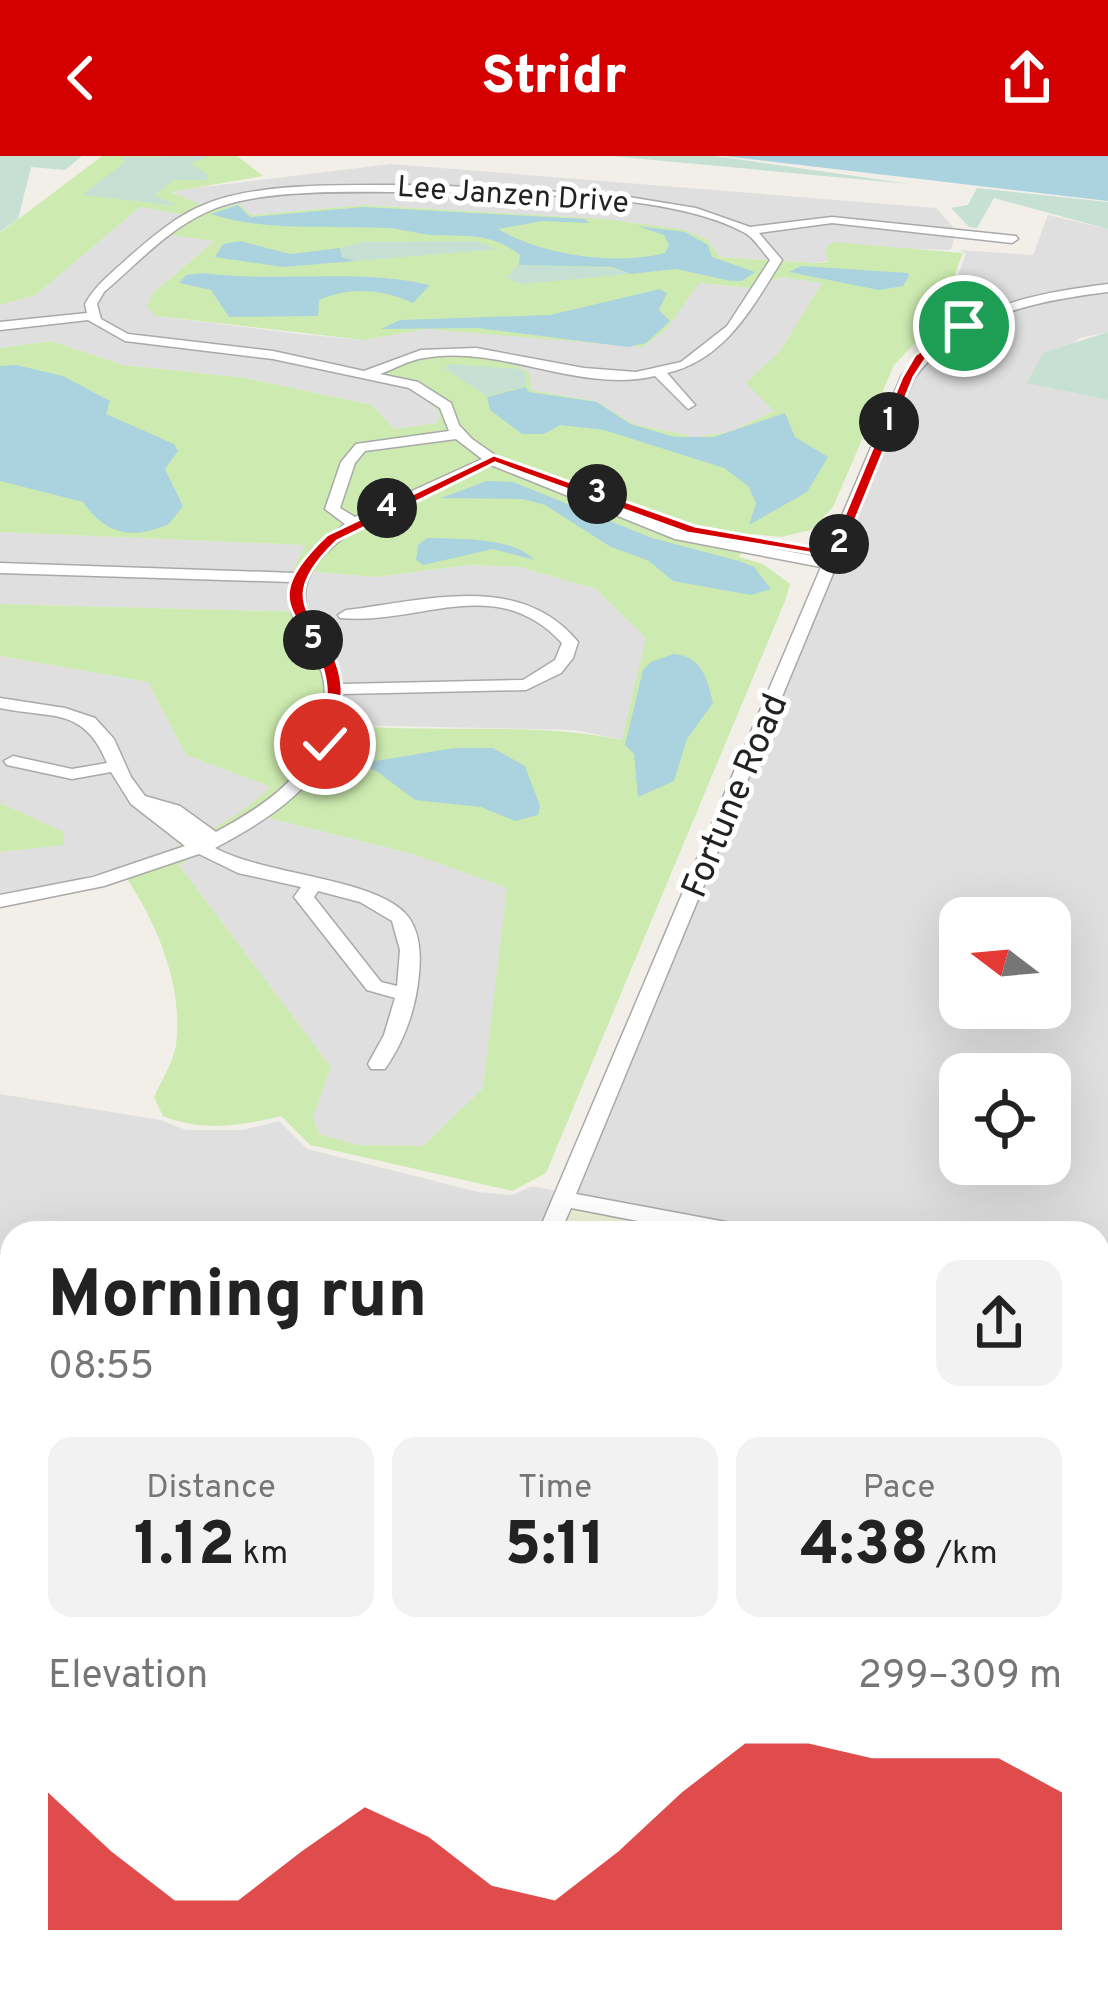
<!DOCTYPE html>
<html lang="en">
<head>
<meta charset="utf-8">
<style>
  body { margin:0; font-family:Overpass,sans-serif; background:#f2f2f2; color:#222; height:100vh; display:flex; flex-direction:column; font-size:45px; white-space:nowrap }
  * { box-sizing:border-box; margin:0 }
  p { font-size:39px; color:#767676 }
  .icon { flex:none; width:66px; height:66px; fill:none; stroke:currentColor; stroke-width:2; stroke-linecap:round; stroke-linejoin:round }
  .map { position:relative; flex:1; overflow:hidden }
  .side { position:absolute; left:0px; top:1065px; width:1110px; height:771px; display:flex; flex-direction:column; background:#fff; border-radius:36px 36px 0 0; box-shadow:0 12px 48px #0002 }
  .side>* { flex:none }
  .needle { width:78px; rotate:286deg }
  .buttons { position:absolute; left:939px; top:741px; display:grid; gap:24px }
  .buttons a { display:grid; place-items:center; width:132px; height:132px; border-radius:24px; background:#fff; box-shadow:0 12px 48px #0002; font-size:60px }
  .pin { position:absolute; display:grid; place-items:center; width:102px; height:102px; color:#fff; margin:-51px; border:6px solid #fff; border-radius:50%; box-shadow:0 3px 12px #0007 }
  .km { position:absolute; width:60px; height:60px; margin:-30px; border-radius:50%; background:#222; color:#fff; font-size:33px; line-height:60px; text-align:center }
  .round { display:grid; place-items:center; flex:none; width:126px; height:126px; border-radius:24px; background:#f2f2f2 }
  .headline { display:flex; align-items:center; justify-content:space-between; height:204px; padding:0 48px }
  h1 { font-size:66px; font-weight:800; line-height:90px }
  .stats { display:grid; grid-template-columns:repeat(3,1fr); gap:18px; height:204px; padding:12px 48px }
  .stats div { display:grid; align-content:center; border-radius:24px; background:#f2f2f2; text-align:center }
  .stats b { font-size:60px; font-weight:800 }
  .stats small { font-size:33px; font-weight:400 }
  .stats p { font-size:33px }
  .chart { height:336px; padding:24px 48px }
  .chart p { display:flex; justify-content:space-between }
  .chart svg { width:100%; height:216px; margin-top:12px; fill:#d40000; opacity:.7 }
  header { display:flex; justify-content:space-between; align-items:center; height:156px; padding:0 48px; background:#d40000; color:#fff; font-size:54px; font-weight:800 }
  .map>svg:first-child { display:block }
</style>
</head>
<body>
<header><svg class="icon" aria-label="back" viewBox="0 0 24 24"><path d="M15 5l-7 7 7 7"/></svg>Stridr<svg class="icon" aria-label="share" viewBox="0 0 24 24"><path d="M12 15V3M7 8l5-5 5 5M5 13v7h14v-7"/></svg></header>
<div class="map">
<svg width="1108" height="1834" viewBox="0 0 1108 1834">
  <rect width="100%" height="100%" fill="#f2efe9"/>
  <path fill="#e0dfdf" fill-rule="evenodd" d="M391,8l545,44 20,22 -5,20 -40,-1 -96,14 -97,-6 -113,-38 -241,-14 -113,10 -28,-8 -9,4 -44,-20z
    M140,51l55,9 -23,19 43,5 -62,53 3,23 144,18 62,6 66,-11 237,2 33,-48 52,5 31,-11 42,5 -43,69 -33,32 27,28 -45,21 -33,5 -64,-13 -34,-22 -68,-12 -161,-12 38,10 23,12 10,14 -3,9 -43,6 -22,-24 -126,-27 -122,-13 -73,-24 -51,7v-43l36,-10z
    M1048,59l60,14v57l-109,22 -39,17 -43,30 24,-35 25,-66 -7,-4 74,5z
    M1108,134v42l-28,6 -52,45 80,17v1590h-856l4,-10h842v-747h-322l-204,-38 341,-817 12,-20 44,-31 37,-17zM960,762h90v90h-90zM960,918h90v90h-90z
    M0,376l306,13 -12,25 83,7 91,-12 52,2 76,22 51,50 -24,101 -48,-10 -232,-5 -2,-51 -34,-62 -307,-8z
    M0,500l148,26 38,73 86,32 -27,25 -73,39 -111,33 -61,9v-41l64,-8 -1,-12 -63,-29z
    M265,661l148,37 95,34 -25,200 -60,58 -65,-1 -39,-11 -6,-17 18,-50 -152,-202z
    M0,938l160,26 26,10h57l36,-9 28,28 171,43 35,3 19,-9 24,5 -16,42h-528v747h219l-4,10h-227z"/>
  <path fill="#eef0d5" d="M572,1039l204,38h-218z"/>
  <path fill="#cdebb0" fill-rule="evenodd" d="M102,0h135l26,20 -92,16 43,18 25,-6 12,11 113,-10 241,14 81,11 22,10 11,17 96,6 13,-1 -3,-13 8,-7 130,11 -26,67 -43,45 -61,142 -22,23 -30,7 -28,-3 -14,23 24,7 27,20 -5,17 -239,572 -34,18 -202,-46 -29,-29c-40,10 -79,16 -118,0l-9,-19c7,-16 19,-34 22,-52 8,-60 -21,-128 -56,-176 55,-20 108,-42 151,-82l-85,-32 -38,-73 -148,-26v-52l307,8 34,62 2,51c93,9 187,-4 279,15l24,-102 -50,-49 -76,-22 -52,-2 -91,12 -84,-7 12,-25 -305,-13v-184l51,-7 73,24 122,13 126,27 22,24 43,-6 3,-9c-18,-25 -44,-28 -73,-35 37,-29 124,-32 163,-6l1,17 67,12 35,22 63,13 33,-5 45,-21 -28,-28 34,-32 42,-68 -41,-6 -31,11 -51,-5 -34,48 -23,16 -214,-18 -65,11 -207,-24 -9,-9 6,-14 61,-52 -44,-6 23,-19 -53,-9 -104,88 -36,10v-72zM265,661l148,37 94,34 -24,200 -60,58 -65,-1 -39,-11 -6,-17 18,-50 -152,-202z
    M0,647l64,29v13l-64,7z"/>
  <path fill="#c6e0d4" d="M0,0h82l-17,14 -34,-3 -13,52 -18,13z
    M209,0l-18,7 17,12 -2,5h-32l-20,15 25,11 -97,-11 42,-32 -3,-6z
    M611,0h104l195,28z
    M977,32l131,14v27l-114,-31 -17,30 -8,-1 -18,-19 17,-3z
    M475,85l24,8 -143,12 -14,-4 -1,-9 21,-6z
    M518,109l94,3 18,6 -108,10 -15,-6z
    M1108,176v68l-81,-17 16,-30z
    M451,208l68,5 7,4v13l-39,10 -43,-28z"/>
  <path fill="#aad3df" d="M724,0h384v45z
    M238,49l12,12 114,-10 221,12 4,4 -46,-2 -45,8c43,26 118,37 167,24l4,-8 -5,-10 -27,-9 48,6 23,13 4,12 43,15 -13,9h-11l-55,-12 -45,5 -19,-7 -93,-2 1,-10c-30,-23 -52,-18 -87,-20 -15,-1 -30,-6 -46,-7 -57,-3 -122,4 -176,-14z
    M240,85l50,13 50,-6 2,9 13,4 -72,6 -68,-10 8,-13z
    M801,110l107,7 1,3 -6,10 -24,4 -90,-18z
    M202,117c75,10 154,-5 228,12l-17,18c-29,-14 -64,-17 -94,-3l-1,16 -89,1 -18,-27 -32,-7 7,-8z
    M660,133l7,4 -8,17 11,11 -24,22 -18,4 -150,-19 -97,1 19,-9 150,-5z
    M16,209l47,11 47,25 -4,13 68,30 4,7 -13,18 18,37 -14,18c-37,16 -63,11 -86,-22l-83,-21v-115z
    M526,231l3,5 68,10 33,22 45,13h39l71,-24 10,24 33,20 -21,35 -58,33 7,-22 -8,-17 -24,-18 -120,-38 -44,-5 -16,9h-22l-32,-24 -3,-13z
    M487,325l26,1 139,56 87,23 15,6 17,22 -20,6 -78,-14 -24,-20 -38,-14 -66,-42 -22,-6 -82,-1z
    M427,382c31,1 87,-1 107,22l-41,-11 -70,16 -7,-5 2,-15z
    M673,498c29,2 34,24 40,49l-26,36 -13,42 -36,16 -4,-43 -9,-9 18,-75 8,-8z
    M454,592h39l32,18 15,40 -2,9 -23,6 -34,-14 -66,-7 -40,-30 -38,-12 38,3z"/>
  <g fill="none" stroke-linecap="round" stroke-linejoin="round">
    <defs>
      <path id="minor" d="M429,29l187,10 80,13 54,19 82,-10 184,19 2,3 -6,4 -180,-20 -73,10 23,27c-30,48 -57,100 -115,113l28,32 -7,4 -33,-33c-77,18 -154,-32 -231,-18 -15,2 -30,11 -44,16l38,8 33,21 8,22 13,14 33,23 179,70 140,26 77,-181c50,-68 128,-83 207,-93v8c-74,9 -146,23 -194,86l-338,816 166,31 8,2 3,6h-53l-129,-25 -11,25h-22l283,-666 -146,-28 -184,-74c-48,22 -192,69 -186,135 2,31 30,54 37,84l181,-4 32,-20 7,-17c-66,-72 -144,-17 -222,-25l-2,-3 8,-5c79,-9 174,-39 232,32l-5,16 -12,15 -35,17 -183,4c-2,15 -2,34 -8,47 -23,52 -73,82 -120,107 50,27 157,30 190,65 15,16 16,40 14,61 -3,34 -14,66 -34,95h-14l-3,-5 16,-29 11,-37 -28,-8 -73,-93 7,-10 -63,-14 -39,-19 -95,32 -104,21v-12l93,-18 92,-31 -54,-42 -20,-32 -39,7 -65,-14 -3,-4 9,-5 59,13 35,-6c-23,-57 -56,-44 -107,-55v-10l65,10 30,10 19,21 17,38 14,19 35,10 36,26c51,-28 98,-58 107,-119 3,-21 3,-35 -7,-54 -13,-25 -33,-47 -25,-77l-291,-9v-10l295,10 16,-22 34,-27 -20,-15 16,-47 15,-18 93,-13 -9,-23 -31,-20 -136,-29 -148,-18 -37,-21 -88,10v-8l87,-9 -2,-9c11,-20 28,-32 44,-47 23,-20 48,-42 77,-53 58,-24 159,-18 223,-19zM429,36c85,2 242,0 316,41 9,5 17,18 25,27l-43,66 -46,36 -45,10 -52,-4 -108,-20 -55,2 -57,21 -91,-20 -145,-17 -27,-15 -4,-15 7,-12c33,-28 63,-62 103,-80 53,-26 161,-19 222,-20zM456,283l26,20 -127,58 -15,-9 15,-45 10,-12zM318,735l42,11 32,19 8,29 -3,36 -16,-4 -67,-85z
        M0,1098l12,2v16l-12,-2z
        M1098,1137l10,2v16l-10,-2z
        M0,1514l12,3v24l-12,-3z
        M231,1824h30l-3,10h-32z
        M842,1824h64l5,10h-65z"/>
    </defs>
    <use href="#minor" stroke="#a9a9a9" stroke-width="3"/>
    <use href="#minor" fill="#fff" fill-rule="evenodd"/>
  </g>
  <path fill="#d40000" stroke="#fff" stroke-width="3" d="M960,167l10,3 -45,34 -11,17 -74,181 -153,-25 -192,-70 -158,78c-75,71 1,79 5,147 1,17 -6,39 -9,56l-8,5 -8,-5c3,-18 11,-40 9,-58 -7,-71 -82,-73 1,-151l167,-80 201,71 135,24 72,-173 13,-22z"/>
  <g text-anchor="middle" stroke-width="10" stroke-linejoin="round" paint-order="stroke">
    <g font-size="30" fill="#222" stroke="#fff">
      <text transform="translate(513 38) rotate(4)" y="10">Lee Janzen Drive</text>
    </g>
    <g font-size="36" fill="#222" stroke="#fff">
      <text transform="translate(733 639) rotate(-67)" y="13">Fortune Road</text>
    </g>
  </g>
</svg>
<div class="buttons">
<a><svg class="needle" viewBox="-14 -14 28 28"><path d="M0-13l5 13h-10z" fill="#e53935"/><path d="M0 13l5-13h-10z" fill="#767676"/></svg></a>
<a><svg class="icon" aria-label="locate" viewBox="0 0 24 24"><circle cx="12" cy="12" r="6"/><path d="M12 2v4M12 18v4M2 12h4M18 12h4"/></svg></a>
</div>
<div class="pin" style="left:964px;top:170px;background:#1e9e55"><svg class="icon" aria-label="arrive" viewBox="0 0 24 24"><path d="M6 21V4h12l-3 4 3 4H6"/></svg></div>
<div class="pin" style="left:325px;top:588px;background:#d93025"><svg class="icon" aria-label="check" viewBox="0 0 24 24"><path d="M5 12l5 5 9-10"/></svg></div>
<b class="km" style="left:889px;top:266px">1</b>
<b class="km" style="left:839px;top:388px">2</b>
<b class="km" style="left:597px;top:338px">3</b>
<b class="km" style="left:387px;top:352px">4</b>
<b class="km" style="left:313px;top:484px">5</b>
<section class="side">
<div class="headline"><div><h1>Morning run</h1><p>08:55</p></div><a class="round"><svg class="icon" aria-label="share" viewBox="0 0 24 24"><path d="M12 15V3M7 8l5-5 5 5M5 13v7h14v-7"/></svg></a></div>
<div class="stats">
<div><p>Distance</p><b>1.12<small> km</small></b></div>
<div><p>Time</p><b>5:11</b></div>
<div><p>Pace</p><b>4:38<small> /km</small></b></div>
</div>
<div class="chart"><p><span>Elevation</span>299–309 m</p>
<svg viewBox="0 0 160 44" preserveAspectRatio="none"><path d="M0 44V16L10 28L20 38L30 38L40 28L50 19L60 25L70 35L80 38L90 28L100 16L110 6L120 6L130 9L140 9L150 9L160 16V44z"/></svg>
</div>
</section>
</div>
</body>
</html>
